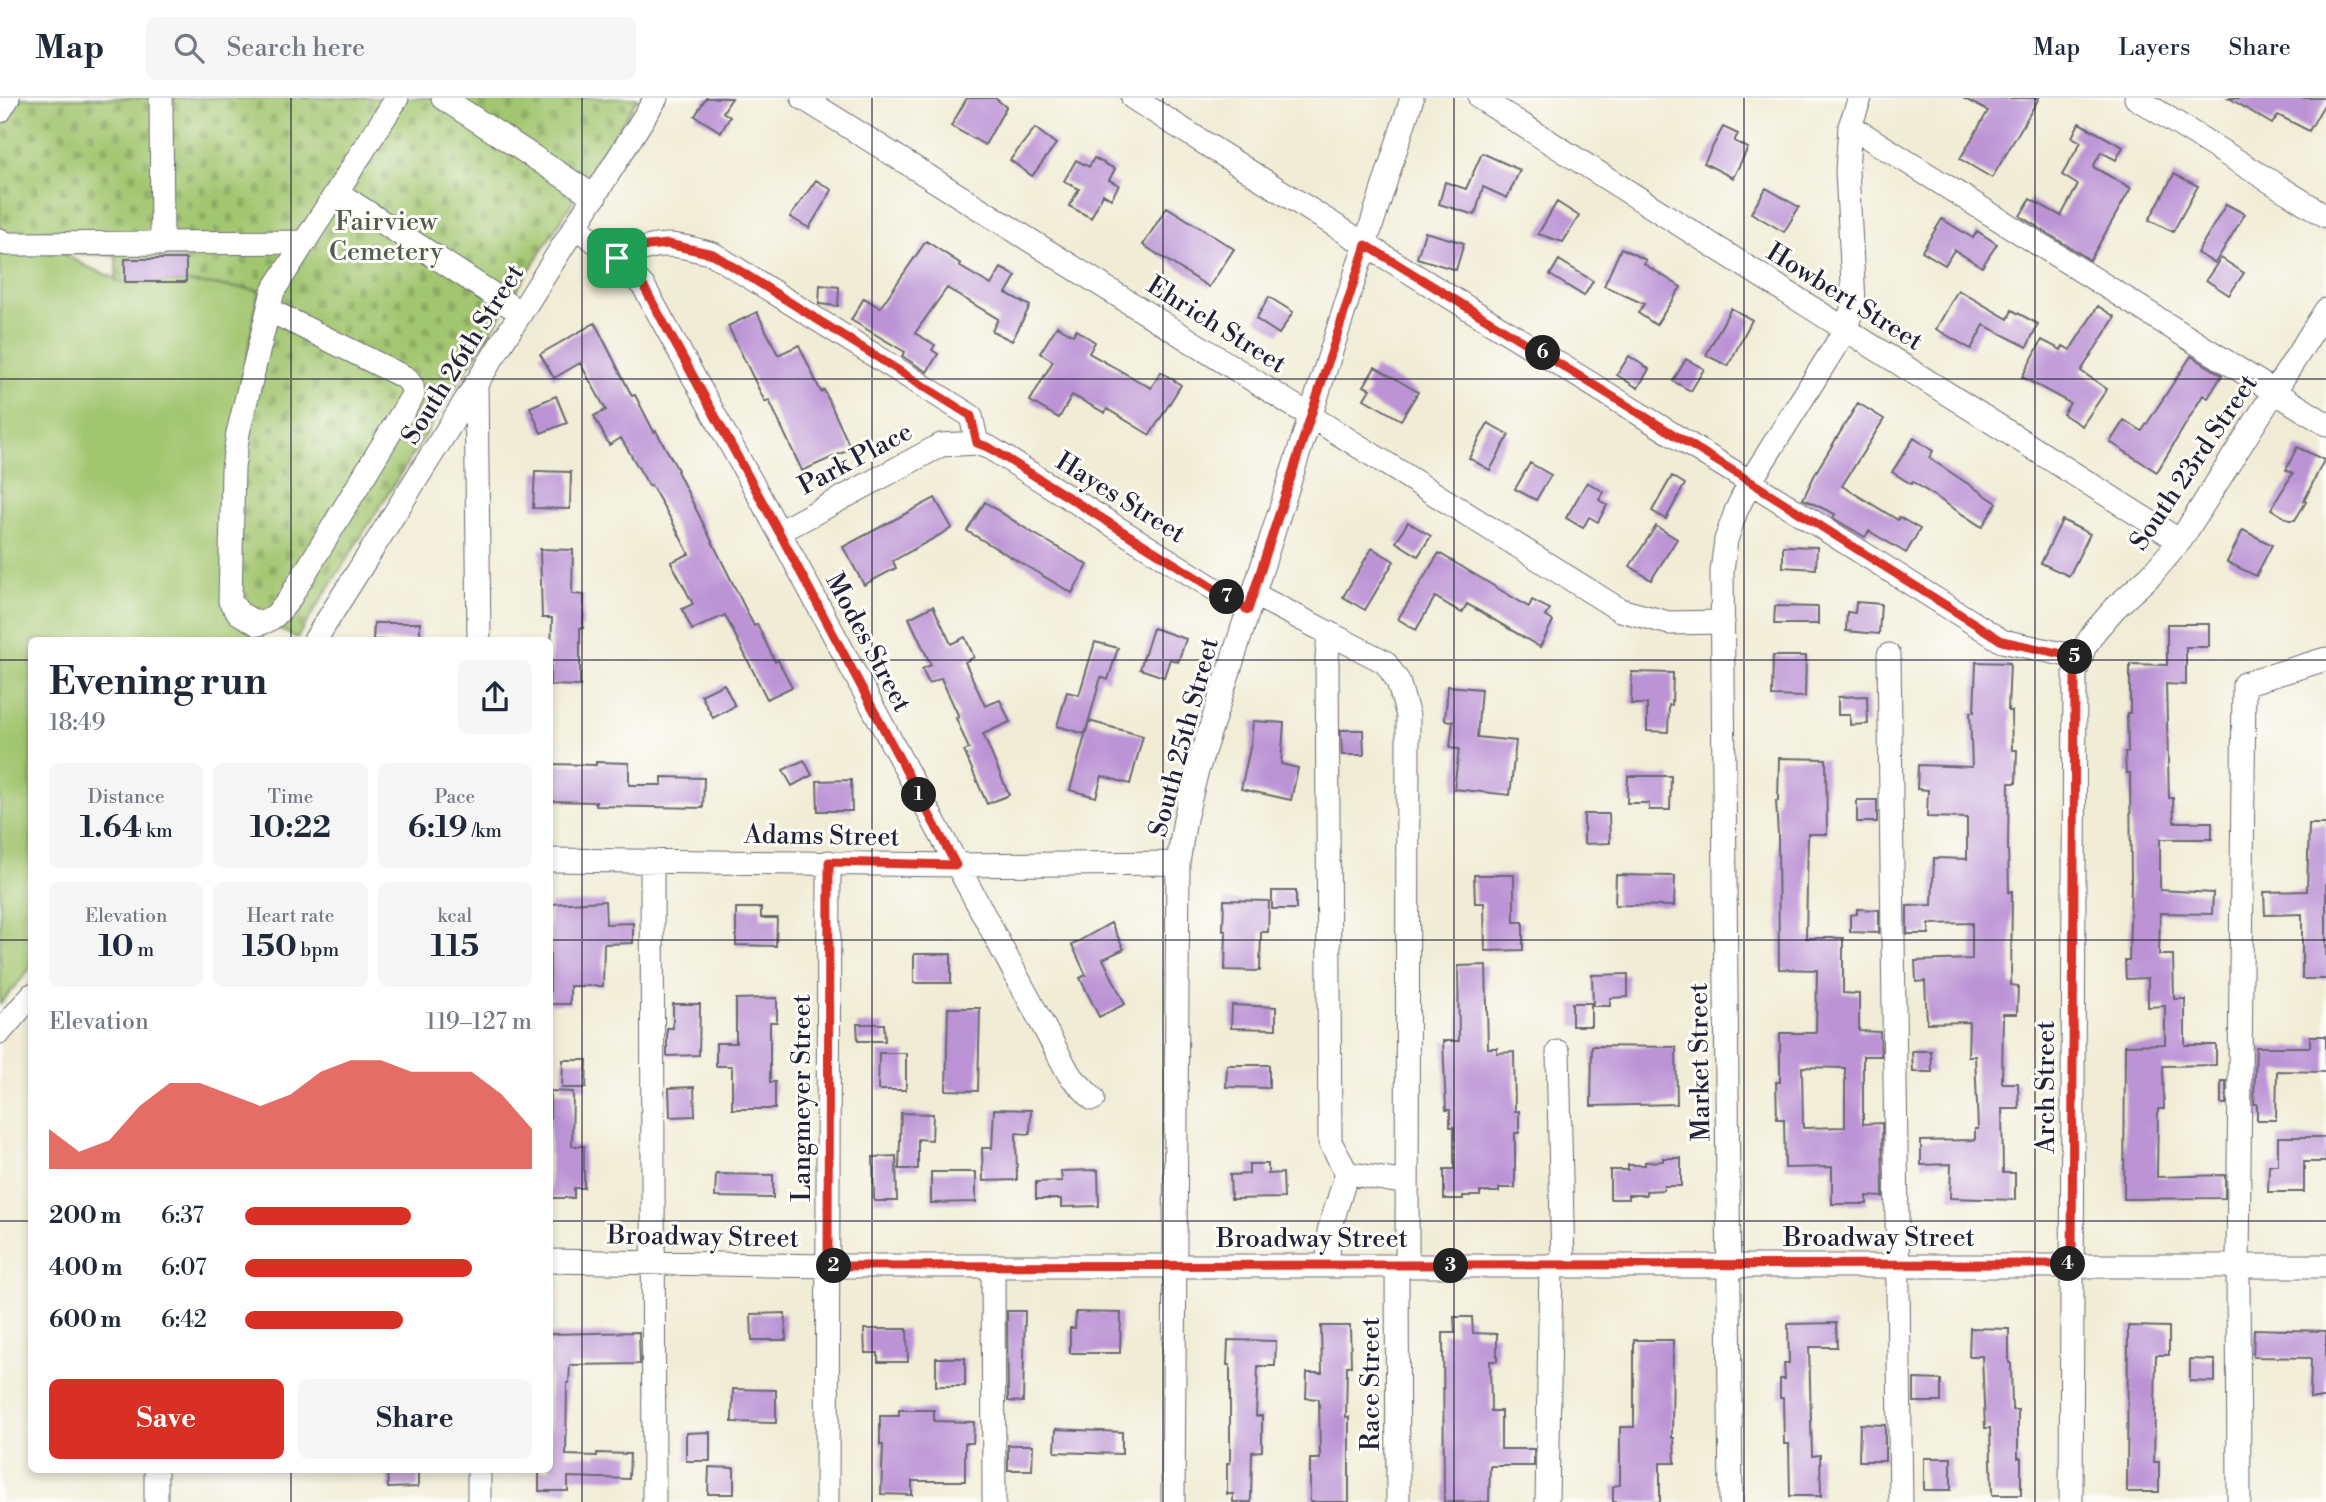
<!DOCTYPE html>
<html lang="en">
<head>
<meta charset="utf-8">
<style>
  body { margin:0; font-family:"Libre Bodoni",serif; background:#f6f6f7; color:#1f2937; height:100vh; display:flex; flex-direction:column; font-size:26px; white-space:nowrap }
  * { box-sizing:border-box; margin:0 }
  p { font-size:23px; color:#747a83 }
  .icon { flex:none; width:38px; height:38px; fill:none; stroke:currentColor; stroke-width:2; stroke-linecap:round; stroke-linejoin:round }
  .map { position:relative; flex:1; overflow:hidden }
  .drawer { position:absolute; left:28px; top:539px; width:525px; height:836px; display:flex; flex-direction:column; background:#fff; border-radius:10px; box-shadow:0 4px 10px #0003 }
  .drawer>* { flex:none }
  .pin { position:absolute; display:grid; place-items:center; width:60px; height:60px; color:#fff; margin:-30px; border-radius:14px; box-shadow:0 4px 10px #0006 }
  .km { position:absolute; width:35px; height:35px; margin:-18px; border-radius:50%; background:#222; color:#fff; font-size:19px; line-height:35px; text-align:center }
  .round { display:grid; place-items:center; flex:none; width:74px; height:74px; border-radius:10px; background:#f6f6f7 }
  .overview { display:flex; align-items:center; justify-content:space-between; height:119px; padding:0 21px }
  h1 { font-size:38px; font-weight:700; line-height:52px }
  .stats { display:grid; grid-template-columns:repeat(3,1fr); gap:10px; height:119px; padding:7px 21px }
  .stats div { display:grid; align-content:center; border-radius:10px; background:#f6f6f7; text-align:center }
  .stats b { font-size:30px; font-weight:700 }
  .stats small { font-size:19px; font-weight:400 }
  .stats p { font-size:19px }
  .chart { height:196px; padding:14px 21px }
  .chart p { display:flex; justify-content:space-between }
  .chart svg { width:100%; height:126px; margin-top:7px; fill:#d93025; opacity:.7 }
  .primary-button { display:flex; gap:14px; margin-top:auto; padding:14px 21px }
  .primary-button a { flex:1; height:80px; border-radius:10px; background:#d93025; color:#fff; font-size:28px; font-weight:700; line-height:80px; text-align:center }
  .primary-button a+a { background:#f6f6f7; color:#1f2937 }
  ul { padding:0 21px; list-style:none; font-size:23px }
  li { display:grid; grid-template-columns:112px 84px 1fr; align-items:center; height:52px }
  li i { height:18px; border-radius:9px; background:#d93025 }
  header { display:flex; align-items:center; gap:42px; box-sizing:border-box; height:98px; padding:0 35px; background:#fff; border-bottom:2px solid #e0e1e3 }
  header strong { font-size:33px }
  nav { display:flex; gap:38px; margin-inline-start:auto; font-size:24px }
  .search { width:490px; height:63px; background:#f6f6f7; display:flex; align-items:center; gap:18px; box-sizing:border-box; padding:0 24px; border-radius:10px; color:#747a83; font-size:26px }
  .map>svg:first-child { display:block }
</style>
</head>
<body>
<header>
<strong>Map</strong>
<div class="search"><svg class="icon" aria-label="search" viewBox="0 0 24 24"><circle cx="10" cy="10" r="6"/><path d="M15 15l6 6"/></svg>Search here</div>
<nav><a>Map</a><a>Layers</a><a>Share</a></nav>
</header>
<div class="map">
<svg width="2326" height="1404" viewBox="0 0 2326 1404">
  <defs>
    <pattern id="cemetery-stones" width="16" height="16" patternUnits="userSpaceOnUse" patternTransform="scale(1.75)"><rect width="16" height="16" fill="#a2c670"/><path d="M2 7V4a2 2 0 0 1 4 0v3zM10 15v-3a2 2 0 0 1 4 0v3z" fill="#8baa62"/></pattern>
  </defs>
  <rect width="100%" height="100%" fill="#fdfcf7"/>
  <filter id="ink" filterUnits="userSpaceOnUse"><feTurbulence type="fractalNoise" baseFrequency=".0143" numOctaves="2"/><feDisplacementMap in="SourceGraphic" scale="14" xChannelSelector="R" yChannelSelector="G"/><feConvolveMatrix kernelMatrix="1 2 1 2 8 2 1 2 1" color-interpolation-filters="sRGB"/></filter>
  <filter id="wash" filterUnits="userSpaceOnUse"><feTurbulence type="fractalNoise" baseFrequency=".00686" numOctaves="4" result="noise"/><feDisplacementMap in="SourceGraphic" scale="28" xChannelSelector="R" yChannelSelector="G"/><feGaussianBlur stdDeviation="1.57" result="paint"/><feColorMatrix in="noise" values="0 0 0 0 0 0 0 0 0 0 0 0 0 0 0 0 0 1.4 0 .05"/><feComposite in="paint" operator="in"/></filter>
  <g filter="url(#wash)">
    <rect width="100%" height="100%" fill="#f0ecd5"/>
    <path fill="#a2c670" stroke="#627456" stroke-width="2" d="M8,153h50l32,17 35,14h61l73,8 -23,127 8,211 20,12h-232l-1,328 -31,36v-749z"/>
    <path fill="url(#cemetery-stones)" stroke="#627456" stroke-width="2" d="M0,0h638l-341,540 -24,-12 -36,-2 -1,-207 23,-127 -73,-8h-70v-27l-108,-4 -8,4z"/>
    <g id="blocks">
      <path fill="#bc94d6" fill-rule="evenodd" d="M706,0h26l-9,14 7,5 -9,15 -26,-16z
        M967,0h28l11,9 -21,38 -34,-19z
        M1963,0h76l-47,80 -32,-19 28,-48z
        M2229,0h97v3l-17,30 -31,-16 -6,9z
        M2079,25l44,24 -7,13 -15,-8 -8,15 38,21 -41,72 -70,-44 10,-17 31,17 17,-31 -16,-10 19,-33 -9,-5z
        M1723,29l15,7 -4,7 14,7 -15,30 -29,-15z
        M1035,30l21,16 -24,32 -22,-16z
        M1482,55l38,17 -13,28 -24,-11 -8,28 -36,-11 6,-22 21,7z
        M1094,60l21,11 -6,11 10,5 -8,14 -8,-5 -12,24 -22,-12 10,-17 -15,-8 12,-21 13,7z
        M2174,76l24,12 -25,46 -24,-12z
        M816,82l16,10 -23,38 -19,-11z
        M1766,90l33,19 -15,25 -33,-19z
        M1557,104l22,14 -16,26 -25,-8z
        M2226,106l19,10 -30,49 -18,-10z
        M1167,109l67,42 -25,38 -66,-42z
        M1942,121l31,19 4,-7 20,13 -15,23 -28,-17 -9,15 -23,-14z
        M1425,134l39,11 -8,27 -39,-12z
        M926,143l35,23 -2,2 32,19 10,-17 15,8 -10,17 24,13 -18,35 -20,-10 6,-12 -51,-31 -32,45 20,12 -3,5 6,4 -11,18 -25,-16 3,-4 -54,-32 13,-22 16,10z
        M1621,150l25,12 -2,4 37,23 -25,38 -18,-12 6,-9 -40,-18z
        M2221,160l23,15 -15,22 -23,-15z
        M125,161h61v23h-61z
        M1559,162l34,21 -9,15 -34,-21z
        M820,187l19,2 -1,19 -19,-2z
        M1958,192l50,29 4,-9 26,14 -11,23 -43,-22 -13,24 -35,-20z
        M1269,199l24,15 -14,22 -23,-15z
        M2098,208l17,11 -34,54 26,18 -25,37 -19,-12 7,-11 -48,-26 20,-37 19,10 2,-4 7,4z
        M1731,210l21,12 -24,46 -22,-11z
        M757,214l21,43 21,-10 22,47 3,-2 27,59 -49,22 -33,-71 -4,2 -37,-76z
        M595,225l37,73 3,-1 19,37 2,-1 22,39 -1,1 77,155 3,-2 18,38 3,-2 14,27 -25,12 -42,-84 -33,15 -10,-21 11,-5 -22,-42 18,-8 -17,-33 -21,-36 -2,1 -28,-48 -12,7 -15,-29 12,-6 -26,-47 -26,15 -14,-24z
        M1057,228l16,9 3,-5 19,12 -6,11 62,35 10,-16 20,13 -31,50 -43,-26 -2,4 -33,-18 -13,23 -29,-17 23,-40 -13,-8z
        M1629,258l20,13 -11,19 -21,-13z
        M2191,258l31,19 -14,23 -5,-3 -46,77 -47,-30 14,-22 18,11z
        M1686,261l18,10 -13,22 -18,-10z
        M1375,269l43,25 -17,28 -37,-21 6,-10 -6,-3z
        M556,298l11,27 -26,10 -11,-26z
        M1858,305l26,16 -42,67 56,34 1,-3 21,12 -14,24 -37,-22 -4,6 -32,-19 2,-4 -32,-15 13,-27z
        M1488,325l21,12 -19,35 -21,-12z
        M1914,340l19,13 -4,7 68,45 -15,24 -69,-45 -2,2 -19,-12z
        M2297,349l27,13 -20,41 2,1 -11,18h-6l-18,-11 22,-36 -7,-3z
        M1530,365l21,12 -15,25 -21,-11z
        M535,373l36,1 -1,37 -37,-1z
        M1672,378l13,8 -19,35 -14,-8z
        M1587,384l17,10 -5,8 8,5 -9,17 -9,-5 -6,11 -17,-10z
        M935,400l17,30 -59,33 3,7 -32,17 -21,-38z
        M985,404l43,28 60,35 -16,28 -105,-62z
        M2062,422l28,14 -21,42 -28,-13z
        M1408,424l23,14 -13,20 -22,-14z
        M1656,428l21,13 -26,41 -21,-14z
        M2243,432l29,15 -16,31 -29,-14z
        M1783,448l34,1 -1,22 -33,-2z
        M1372,450l22,13 -29,49 -22,-13z
        M540,451l33,1 -1,44 12,1 -1,33h-3v58l-30,-1 2,-67h-10z
        M1439,455l90,54 3,-7 18,9 -5,7 8,5 -13,26 -73,-43 -5,9 -27,-16 -19,33 -18,-11z
        M1856,504l25,2 -2,30 -33,-3 1,-19 8,1z
        M933,508l18,38 14,-7 9,20 -9,5 20,44 15,-6 10,22 -27,12 26,61 -22,9 -23,-53 5,-2 -13,-31 3,-1 -18,-39 -12,6 -7,-15 9,-4 -22,-47z
        M1775,508l43,1v17h-44z
        M374,525h46v17h-47z
        M2167,526h42v23h-23v38l-20,-1 3,114h4l1,24h38v17h-52v51l53,3 -1,21 -52,-1 -1,42h14l1,44h11v46h31v20l-53,1 1,43h-6l-1,68 68,-2v23l-101,1 1,-154 40,-1v-38l-17,1v-29l-22,1 -1,-19h4l2,-77 -1,-110h-4l-1,-21h3l-1,-39h3v-49l37,1z
        M1153,530l33,11 -8,23 -8,-3 -6,18 -24,-8z
        M1095,544l23,6 -10,32 -7,-3 -16,57 -28,-8 10,-34 12,3z
        M1773,558h33l-1,41 -33,-1z
        M1976,564l34,1 -2,48h3l1,39h5l-1,33h-7l-1,61 1,48 3,-1 -1,94 7,1 -1,28h-14l-1,69h16l1,26h-17l1,64h12v27l-65,-2 1,-34 -30,1v-24l54,-1v-11h3l-3,-73h-7l1,-34 -42,1 -2,-42 -9,1 -1,-21 57,-2v-36l-43,1v10h-22v-28l25,-1 2,-47 33,1v-41l-40,-1 1,-27 -11,-1 1,-24 54,2 -2,-55h4z
        M1632,574l41,1 -1,32h-3l-1,27 -21,-1v-27h-16z
        M724,586l11,22 -22,12 -12,-23z
        M1448,588l33,3 -4,48 39,4 -6,54 -56,-6 5,-40 -9,-1 3,-27 -8,-1z
        M1867,598l1,28 -18,1v-10h-12v-18z
        M1089,623l54,15 -13,48 -28,-8 -6,21 -26,-7z
        M1253,623l31,2 -3,41 17,4 -7,32 -50,-11 10,-46z
        M1341,632h22l1,25h-22z
        M1779,660l47,1 1,75h-19l-2,104h37v55l16,1v37l21,1 1,24h-18v68l19,-1 1,74 -16,-1v8h-35v-37l-47,1 -1,-49h-7l-1,-37h4v-49h36l1,-63 -38,-1 -1,-134 -2,-34h2zM1802,969l43,1v59l-42,1z
        M804,662l8,15 -20,11 -9,-16z
        M596,664l33,1v22h33v-8l42,1 -1,30 -107,-2v-4l-46,-1v-37l46,1z
        M1628,678h43l-1,34h-21v-7h-22z
        M851,682l1,31h-34l-1,-30z
        M1857,702h20v22h-20z
        M1584,716h25l1,29 -26,1z
        M2309,726h17v155h-24v-65l-37,1 -1,-23 43,-1z
        M1474,777h40v47h9v28l-38,1 -1,-48h-9z
        M1616,777l59,1 -1,30 -59,-1z
        M1272,793h24v18h-24z
        M1224,802l45,1 -1,31h-7l-1,39 -35,-1 1,-39h-3z
        M605,803l1,23 27,-1v20l-29,1 -1,42h-33v18h-20v-100z
        M736,810h25v10h16l-1,28 -40,-1z
        M1857,811l22,1v23l-29,-1v-17l7,-1z
        M1111,825l13,26 -21,10 22,45 -26,13 -19,-39 6,-3 -14,-30z
        M914,856h37v29h-37z
        M1486,867l2,83h9v5l17,-1 1,59h4v22h-4v55h-16v4h-19v4h-17v3h-19v-30h10v-42h-4v-17h-4l-3,-69h16l-1,-75z
        M1628,876v23l-18,1v8h-17l-1,-31z
        M777,900v24h-7v60h5v27h-43v-43h-16v-23h20v-44z
        M1572,905h19v23h-19z
        M673,906h27l-1,51 -32,1v-28h6z
        M1232,907l44,2v22l-45,-1z
        M948,910h32l-2,83 -32,-1z
        M857,926h27l1,17h-27z
        M2310,938h16v36l-49,-1 -1,49h-19v-16h-3l2,-57h54z
        M1592,948l84,1 1,57 -86,2z
        M1912,953h19l1,21h-19z
        M879,955h27v37h-28z
        M563,962h24l-1,28h-24z
        M1227,967h42v23l-43,-1z
        M2221,983h5v23h-5z
        M694,989l1,29 -25,1 -1,-29z
        M550,993l23,1 -1,54h12v42h-10v10h-24z
        M994,1011l37,1 -1,24 -14,-1 1,47 -34,1 -1,-33h10z
        M901,1015l32,1 -1,26 -14,-1v30h-19z
        M2278,1039h48v25h-22v30h-36l1,-27h9z
        M896,1058l1,45h-23l-1,-44z
        M1663,1060h18v28h-17v4l-18,1v4h-18v4h-18v-29h18v-5h17v-3l18,-1z
        M1249,1066h19v10l15,-1 1,25 -53,1 -1,-24 19,-1z
        M1098,1072l1,36 -38,1v-8h-25v-17l26,-1 -1,-10z
        M931,1074h45v30l-45,1z
        M716,1076l57,1v23l-58,-1z
        M1007,1213h18l-2,91 -15,-1z
        M1076,1214l45,1 -1,40h-50v-25h5z
        M785,1215l1,27h-34l-1,-26z
        M1454,1219h18l1,16 24,1v27h-7l1,50h10v38h33v17h-44l-1,36h-45l-1,-169h12z
        M1836,1225l1,24h-28l3,109 8,-1 1,41h-31l-1,-52h-5l-1,-46h-3v-19h5l-1,-16h5l-1,-39z
        M1321,1228h29l1,40h-4l-1,51h3v85h-39v-43h10l-1,-60 -13,-1 1,-25h15z
        M2128,1228l41,1v28h-13l-2,107h5v30h-32z
        M1970,1230l39,1v34h2l1,47h6v48h3v37h-29l-2,-67h-5l-3,-72h-13z
        M864,1231h43l1,33h-30v-9h-13z
        M2254,1231l72,2v67h-16l1,-40 -58,-1z
        M639,1234l1,32 -70,1 -1,18h-2l-1,72 31,1v-3l33,1 -1,25 -61,-2v14h-29v-21h11v-136z
        M1228,1242l48,1 -1,25h-17l-2,50h6v35l-10,1 -1,50h-18v-8h-6v-31h3v-98h-3z
        M1634,1242h39l-1,98h2l1,25h-15v39h-47v-16l7,-1v-58h14z
        M936,1260h29v28h-29z
        M2190,1261l25,1v22l-25,-1z
        M1914,1281l27,1v22h-27z
        M733,1291l43,1v33l-44,-1z
        M899,1312h35v11l40,1 -1,21h-8v38h-53v14l-31,-1 2,-49h-3v-29h19z
        M1860,1326l25,1v36h-26z
        M1056,1331l66,3v22l-67,-2z
        M710,1334v29h-24v-28z
        M1008,1347h25l-1,25h-24z
        M1924,1360h27v32h-27z
        M709,1369l25,1v26h-26z
        M387,1372h31v17l-30,1z"/>
    </g>
  </g>
  <g filter="url(#ink)">
    <use href="#blocks" fill-opacity="0" stroke="#6a6971" stroke-width="2"/>
    <g fill="none" stroke-linecap="round" stroke-linejoin="round">
      <defs>
        <path id="minor" d="M161,0l1,146
          M443,0l152,99
          M803,0l817,512 49,13 54,-1
          M1133,0l233,147 384,237 252,159 79,17
          M1480,0l700,443
          M2136,0l190,118
          M0,13l8,-13
          M1850,28l476,298
          M338,95l183,120
          M576,129l41,31 27,29 135,245 290,542 24,25
          M0,142l6,4h15l284,-2
          M617,160c44,-17 51,-16 96,-4l258,162 6,27
          M269,212l137,68 6,8 1,9 -125,206c-9,11 -16,20 -30,23l-19,-11 -9,-12 3,-133 5,-35 35,-142 124,-193
          M476,285l3,257
          M779,434l162,-87 36,-2 13,5 258,162
          M1253,496l132,68 13,19 10,35 -1,550
          M1329,536l-2,24 3,484 17,31 60,10
          M315,542l341,-542
          M1889,557l12,847
          M550,762l406,5 222,-2
          M652,763l2,641
          M0,934l32,-37
          M1558,954l5,213
          M550,1163l278,5h1498
          M993,1168l1,236
          M1328,1168l1,-35 18,-58
          M1397,1168l1,236
          M156,1372v32
          M479,1404v-32
          M827,1404l2,-640
          M1173,1404l5,-639 7,-44 11,-45 216,-676
          M1547,1404l4,-237
          M1731,1404l-9,-931 4,-31 10,-29 14,-29 96,-153 8,-27 -7,-131 3,-45 10,-28
          M2071,1404l4,-829 9,-25 11,-17 21,-24 36,-33 28,-33 146,-231
          M2239,1404l-1,-237 6,-581 82,-25"/>
      </defs>
      <use href="#minor" stroke="#6a6971" stroke-width="25"/>
      <use href="#minor" stroke="#fff" stroke-width="23"/>
    </g>
  </g>
  <g fill="none" stroke-linecap="round" stroke-linejoin="round" filter="url(#ink)">
    <defs>
      <path id="route" d="M668,146l45,10 258,162 6,27 13,5 258,162 118,-365 385,237 251,159 79,17 -6,15 -3,591 -1244,2 1,-404 127,3 -177,-333 -135,-245 -27,-29 30,-12z"/>
    </defs>
    <use href="#route" stroke="#fff" stroke-width="14"/>
    <use href="#route" stroke="#d93025" stroke-width="9"/>
  </g>
  <path fill="none" stroke="#22223b" stroke-width="2" stroke-opacity="0.55" d="M291,0v542M582,0v1404M872,0v1404M1163,0v1404M1454,0v1404M1744,0v1404M2035,0v1404M0,281h2326M0,562h32M550,562h1776M0,842h32M550,842h1776M0,1123h32M550,1123h1776M291,1372v32"/>
  <g text-anchor="middle" stroke-width="6" stroke-linejoin="round" paint-order="stroke">
    <g font-size="26" fill="#4f5b4e" stroke="#fdfcf7">
      <text x="386" y="132">Fairview<tspan x="386" dy="30">Cemetery</tspan></text>
    </g>
    <g font-size="26" fill="#22223b" stroke="#fdfcf7">
      <text transform="translate(1845 198) rotate(32)" y="9">Howbert Street</text>
      <text transform="translate(1217 226) rotate(32)" y="9">Ehrich Street</text>
      <text transform="translate(462 256) rotate(-58)" y="9">South 26th Street</text>
      <text transform="translate(855 360) rotate(-28)" y="9">Park Place</text>
      <text transform="translate(2193 364) rotate(-56)" y="9">South 23rd Street</text>
      <text transform="translate(1121 399) rotate(32)" y="9">Hayes Street</text>
      <text transform="translate(869 544) rotate(62)" y="9">Modes Street</text>
      <text transform="translate(1183 639) rotate(-75)" y="9">South 25th Street</text>
      <text transform="translate(822 737) rotate(1)" y="9">Adams Street</text>
      <text transform="translate(1699 964) rotate(-91)" y="9">Market Street</text>
      <text transform="translate(2045 989) rotate(-90)" y="9">Arch Street</text>
      <text transform="translate(801 1000) rotate(-90)" y="9">Langmeyer Street</text>
      <text transform="translate(703 1138) rotate(1)" y="9">Broadway Street</text>
      <text x="1879" y="1148">Broadway Street</text>
      <text x="1312" y="1149">Broadway Street</text>
      <text transform="translate(1370 1286) rotate(-90)" y="9">Race Street</text>
    </g>
  </g>
</svg>
<div class="pin" style="left:617px;top:160px;background:#1e9e55"><svg class="icon" aria-label="arrive" viewBox="0 0 24 24"><path d="M6 21V4h12l-3 4 3 4H6"/></svg></div>
<b class="km" style="left:919px;top:697px">1</b>
<b class="km" style="left:834px;top:1168px">2</b>
<b class="km" style="left:1451px;top:1168px">3</b>
<b class="km" style="left:2068px;top:1166px">4</b>
<b class="km" style="left:2075px;top:559px">5</b>
<b class="km" style="left:1543px;top:255px">6</b>
<b class="km" style="left:1227px;top:499px">7</b>
<section class="drawer">
<div class="overview"><div><h1>Evening run</h1><p>18:49</p></div><a class="round"><svg class="icon" aria-label="share" viewBox="0 0 24 24"><path d="M12 15V3M7 8l5-5 5 5M5 13v7h14v-7"/></svg></a></div>
<div class="stats">
<div><p>Distance</p><b>1.64<small> km</small></b></div>
<div><p>Time</p><b>10:22</b></div>
<div><p>Pace</p><b>6:19<small> /km</small></b></div>
</div>
<div class="stats">
<div><p>Elevation</p><b>10<small> m</small></b></div>
<div><p>Heart rate</p><b>150<small> bpm</small></b></div>
<div><p>kcal</p><b>115</b></div>
</div>
<div class="chart"><p><span>Elevation</span>119–127 m</p>
<svg viewBox="0 0 160 44" preserveAspectRatio="none"><path d="M0 44V30L10 38L20 34L30 22L40 14L50 14L60 18L70 22L80 18L90 10L100 6L110 6L120 10L130 10L140 10L150 18L160 30V44z"/></svg>
</div>
<ul>
<li><b>200 m</b>6:37<i style="width:58%"></i></li>
<li><b>400 m</b>6:07<i style="width:79%"></i></li>
<li><b>600 m</b>6:42<i style="width:55%"></i></li>
</ul>
<div class="primary-button"><a>Save</a><a>Share</a></div>
</section>
</div>
</body>
</html>
